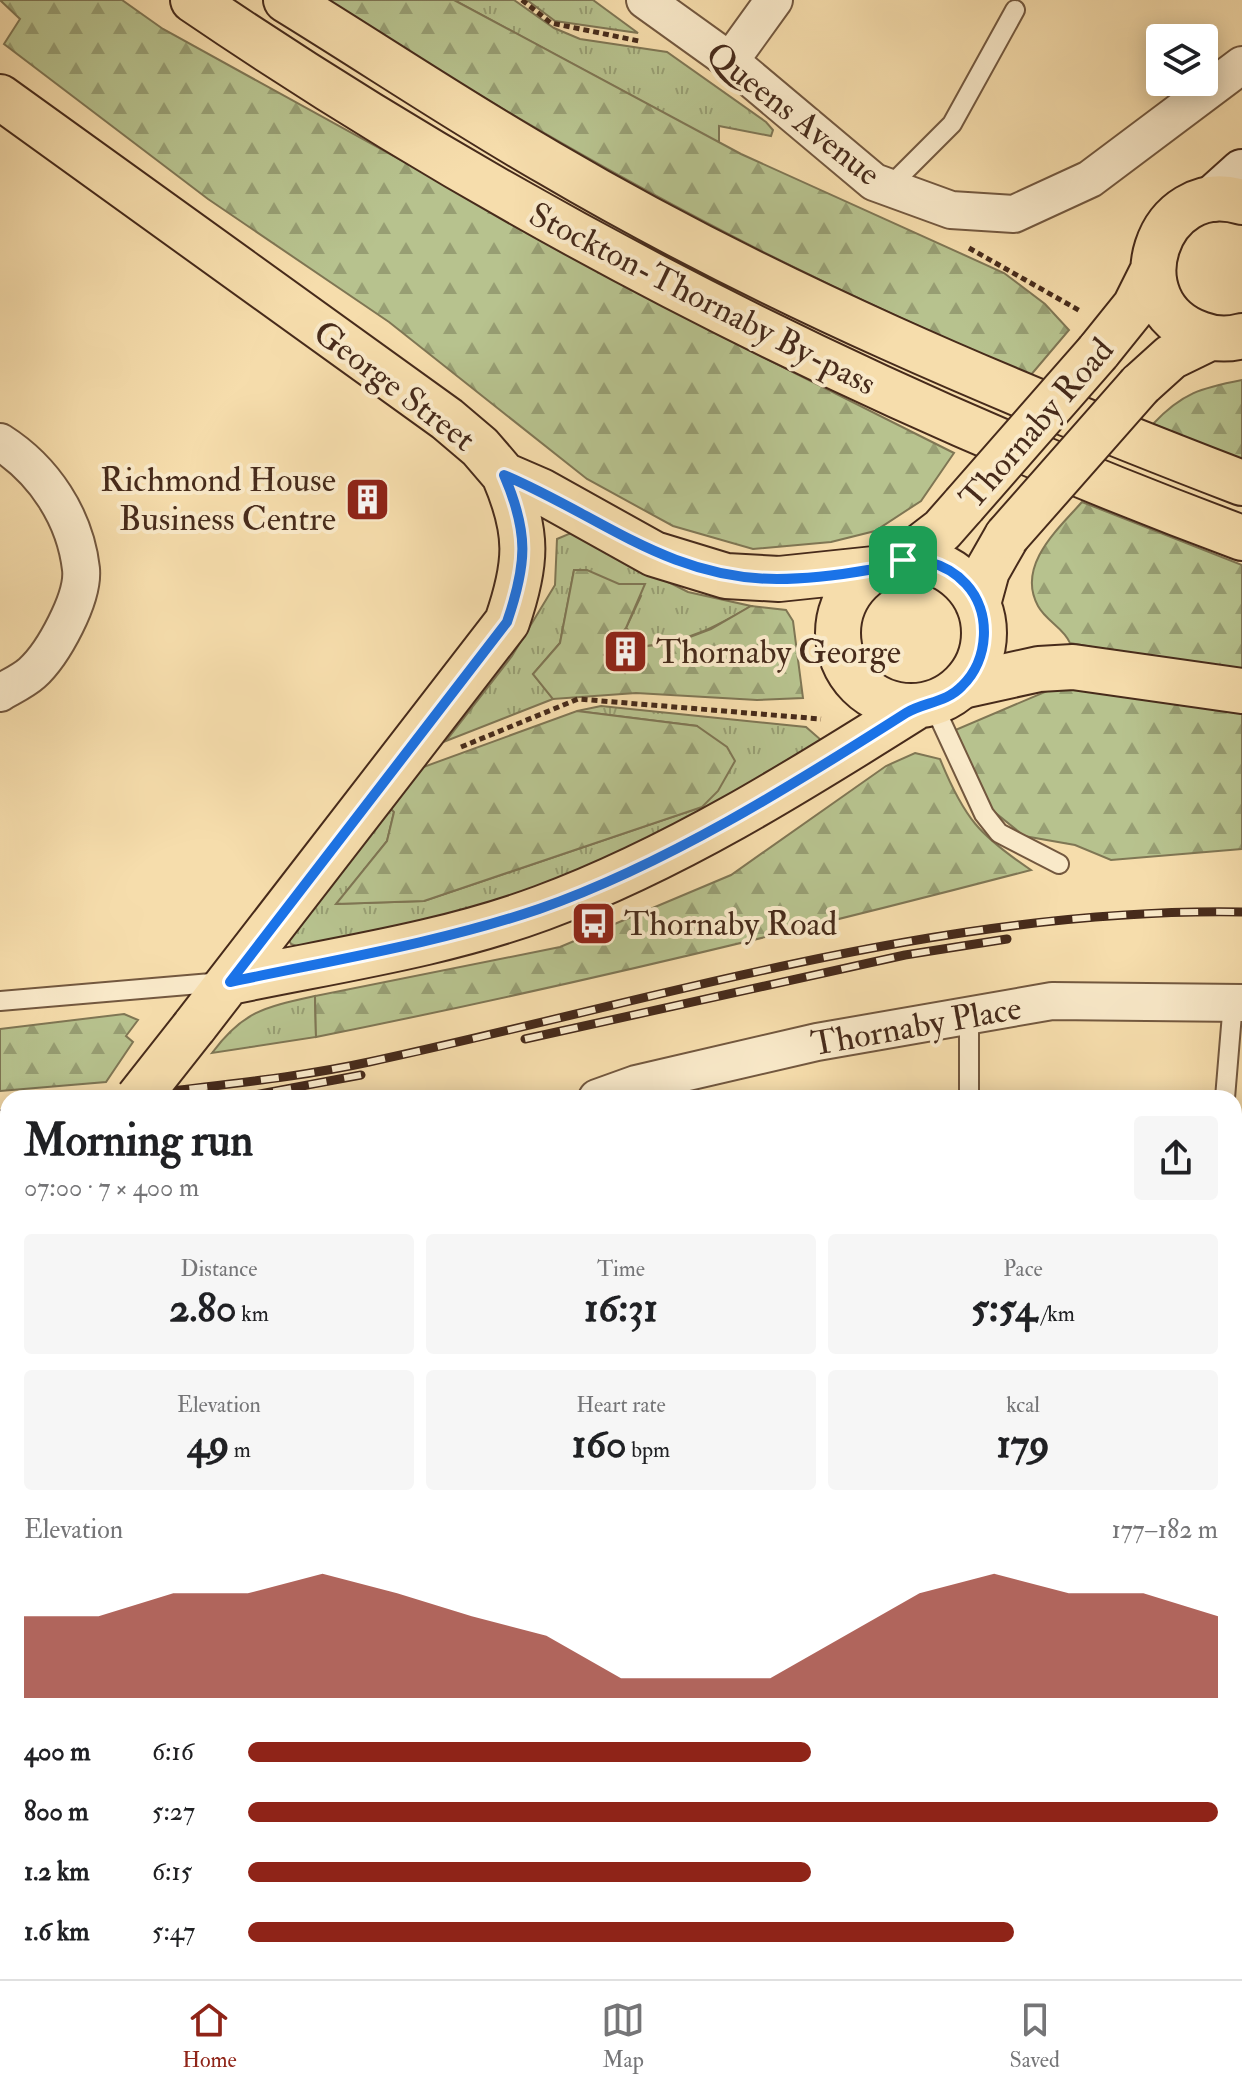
<!DOCTYPE html>
<html lang="en">
<head>
<meta charset="utf-8">
<style>
  body { margin:0; font-family:"IM FELL Double Pica",serif; background:#f6f6f6; color:#202124; height:100vh; display:flex; flex-direction:column; font-size:30px; white-space:nowrap }
  * { box-sizing:border-box; margin:0 }
  p { font-size:26px; color:#757577 }
  .icon { flex:none; width:44px; height:44px; fill:none; stroke:currentColor; stroke-width:2; stroke-linecap:round; stroke-linejoin:round }
  .map { position:relative; flex:1; overflow:hidden }
  .sheet { position:absolute; left:0px; top:1090px; width:1242px; height:890px; display:flex; flex-direction:column; background:#fff; border-radius:24px 24px 0 0; box-shadow:0 4px 20px #0003 }
  .sheet>* { flex:none }
  .controls { position:absolute; left:1146px; top:24px; display:grid; gap:16px }
  .controls a { display:grid; place-items:center; width:72px; height:72px; border-radius:8px; background:#fff; box-shadow:0 4px 20px #0003; font-size:40px }
  .pin { position:absolute; display:grid; place-items:center; width:68px; height:68px; color:#fff; margin:-34px; border-radius:16px; box-shadow:0 4px 12px #0006 }
  .round { display:grid; place-items:center; flex:none; width:84px; height:84px; border-radius:8px; background:#f6f6f6 }
  .head { display:flex; align-items:center; justify-content:space-between; height:136px; padding:0 24px }
  h1 { font-size:44px; font-weight:700; line-height:60px }
  .metrics { display:grid; grid-template-columns:repeat(3,1fr); gap:12px; height:136px; padding:8px 24px }
  .metrics div { display:grid; align-content:center; border-radius:8px; background:#f6f6f6; text-align:center }
  .metrics b { font-size:40px; font-weight:700 }
  .metrics small { font-size:22px; font-weight:400 }
  .metrics p { font-size:22px }
  .chart { height:224px; padding:16px 24px }
  .chart p { display:flex; justify-content:space-between }
  .chart svg { width:100%; height:144px; margin-top:8px; fill:#8f2418; opacity:.7 }
  ul { padding:0 24px; list-style:none; font-size:26px }
  li { display:grid; grid-template-columns:128px 96px 1fr; align-items:center; height:60px }
  li i { height:20px; border-radius:10px; background:#8f2418 }
  .dock { display:flex; justify-content:space-around; align-items:center; height:112px; border-top:2px solid #e0e0e0; background:#fff; font-size:22px; color:#757577 }
  .dock a { display:grid; justify-items:center; gap:4px }
  .dock .on { color:#8f2418 }
  .map>svg:first-child { display:block }
</style>
</head>
<body>
<div class="map">
<svg width="1242" height="1979" viewBox="0 0 1242 1979">
  <defs>
    <pattern id="grass-tufts" width="24" height="20" patternUnits="userSpaceOnUse" patternTransform="scale(2)"><rect width="24" height="20" fill="#b7c28e"/><path d="M3 7l-1-3M5 7V3M7 7l1-3M15 17l-1-3M17 17v-4M19 17l1-3" fill="none" stroke="#979e73"/></pattern>
    <pattern id="forest-firs" width="22" height="20" patternUnits="userSpaceOnUse" patternTransform="scale(2)"><rect width="22" height="20" fill="#b7c28e"/><path d="M5 1l3.5 6h-7zM16 11l3.5 6h-7z" fill="#979e73"/></pattern>
    <pattern id="water-waves" width="16" height="10" patternUnits="userSpaceOnUse" patternTransform="scale(2)"><rect width="16" height="10" fill="#9ebab1"/><path d="M0 5q4-4 8 0t8 0" fill="none" stroke="#83978f"/></pattern>
  </defs>
  <rect width="100%" height="100%" fill="#f6ddac"/>
  <filter id="stains"><feTurbulence type="fractalNoise" baseFrequency=".0025" numOctaves="4"/><feColorMatrix values="0 0 0 0 .2 0 0 0 0 .09 0 0 0 0 .02 0 0 0 .5 -.17"/></filter>
  <radialGradient id="worn" r=".72"><stop offset=".6" stop-color="#630" stop-opacity="0"/><stop offset="1" stop-color="#630" stop-opacity=".3"/></radialGradient>
  <path fill="url(#grass-tufts)" stroke="#7f7654" stroke-width="2" d="M454,0h60l40,28 26,11 87,13 99,70 7,8 -2,6 -52,-10v17z
    M527,0h66l45,33 -83,-12z
    M571,533l117,59 63,14c-34,20 -64,36 -104,40l-21,-18 15,-32 -54,-25 -13,-1 -14,73 -27,31 20,25 -107,42 66,-85 43,-71 2,-46z
    M601,706l205,21 15,13c-77,46 -153,94 -235,130 -91,40 -190,60 -287,77l-8,-3 -4,-7 101,-131 6,6 -7,29 -50,63 87,-3 278,-94 -5,-81 -120,-15z
    M315,996l1,41 -104,16c31,-42 53,-46 103,-57z"/>
  <path fill="url(#forest-firs)" stroke="#7f7654" stroke-width="2" d="M122,0l41,29 548,302 243,122 -33,48 -46,30 -44,11 -78,7 -80,-23 -86,-47 -198,-157 -181,-123 -204,-155 16,-25 -20,-19z
    M325,0h129l287,154 263,119 41,31 24,26 -39,46c-73,-33 -148,-65 -220,-101 -167,-81 -329,-176 -485,-275z
    M1242,380v81l-89,-37c29,-31 48,-36 89,-44z
    M1082,502l160,63v109l-172,-31c-6,-15 -24,-22 -32,-37 -22,-40 20,-77 44,-104z
    M574,570h13l32,14h26l-19,44 -22,27 21,18 22,-27 27,-3 37,-14 40,-23 35,4 7,11 10,77 -46,2 -121,-7 -83,6 -20,-25 27,-31z
    M1066,683l176,28v138l-131,11 -36,-15 -51,-9 -37,-30 -34,-75z
    M577,711l120,15 30,21 8,14 -17,30 -16,16 -278,94 -88,3 51,-63 7,-29 -6,-6 30,-37z
    M915,753l25,6c24,59 39,76 91,111 -237,62 -475,119 -715,167l-1,-41 245,-49 171,-72 155,-109z
    M124,1014l14,6 -12,16 7,6 -27,40 -106,9v-62z"/>
  <path fill="url(#water-waves)" stroke="#7b8175" stroke-width="2" d="M1234,1367l8,1v422h-8z
    M8,1713v259h440l-8,7h-440v-258z"/>
  <path fill="#f6ddac" d="M257,1972h147l7,7h-147z"/>
  <g fill="none" stroke-linecap="round" stroke-linejoin="round">
    <defs>
      <path id="lane" d="M889,187l63,-63 63,-114
        M933,704l51,110 15,19 60,31
        M0,1001l223,-19
        M969,1015v83
        M1225,1098l8,-96
        M1234,1188h8
        M871,1972l2,7"/>
      <path id="street" d="M645,0l85,61 144,121 77,28 63,4 76,-35 152,-114
        M730,61l44,-61
        M0,442c44,28 75,75 81,127 3,29 -28,85 -49,104 -9,8 -22,14 -32,20
        M597,1098l39,-14 181,-42 235,-41 190,2
        M0,1511l8,-7"/>
      <path id="secondary" d="M1212,199l30,-27"/>
      <path id="primary" d="M0,97l447,322 33,28 24,28 37,16 113,63 72,22 53,3 95,-10
        M1242,202c-85,-26 -127,102 -42,132 13,5 28,6 42,2
        M1098,352l37,-46 17,-34
        M1140,385l31,-28 39,-19
        M838 633a73 73 0 1 1 146 0a73 73 0 1 1-146 0Z
        M903,560l39,-30 22,-25
        M978,604l9,-33 20,-35
        M230,982c105,-22 212,-37 312,-74 132,-49 255,-126 374,-201
        M194,1027l313,-405c20,-58 22,-89 -3,-147
        M0,1267l8,-10
        M0,1657l8,7
        M333,1972l7,7"/>
      <path id="highway" d="M193,0c326,222 679,400 1049,538
        M286,0c88,54 174,112 263,163 219,129 456,229 693,320
        M962,686l77,-17 34,-2 169,24"/>
    </defs>
    <use href="#lane" stroke="#73583f" stroke-width="22"/>
    <use href="#street" stroke="#73583f" stroke-width="40"/>
    <use href="#secondary" stroke="#472b1b" stroke-width="48"/>
    <use href="#primary" stroke="#472b1b" stroke-width="48"/>
    <use href="#highway" stroke="#472b1b" stroke-width="48"/>
    <path stroke="#472b1b" stroke-width="5" stroke-dasharray="6 4" stroke-linecap="butt" d="M522,0l29,23 88,18
      M969,248l113,64
      M461,747l117,-48 243,20
      M0,1551l4,6 4,33
      M284,1972l8,7
      M389,1972l7,7
      M459,1979l8,-7"/>
    <use href="#lane" stroke="#f9e9c9" stroke-width="18"/>
    <use href="#street" stroke="#f9e9c9" stroke-width="36"/>
    <use href="#secondary" stroke="#f9e9c9" stroke-width="44"/>
    <use href="#primary" stroke="#f6ddac" stroke-width="44"/>
    <use href="#highway" stroke="#f6ddac" stroke-width="44"/>
    <defs>
      <path id="rail" d="M525,1039l380,-84 102,-16
        M118,1098c83,-12 169,-18 251,-36 288,-62 577,-155 873,-150
        M238,1098l123,-23
        M0,1114l8,-1
        M0,1132l8,-1"/>
    </defs>
    <use href="#rail" stroke="#472b1b" stroke-width="9"/>
    <use href="#rail" stroke="#f9e9c9" stroke-width="6" stroke-dasharray="18" stroke-linecap="butt"/>
    <defs>
      <path id="primary-bridge" d="M964,505l134,-153
        M1007,536l133,-151
        M138,1098l56,-71"/>
    </defs>
    <use href="#primary-bridge" stroke="#472b1b" stroke-width="48" stroke-linecap="butt"/>
    <use href="#primary-bridge" stroke="#f6ddac" stroke-width="44"/>
  </g>
  <g fill="none" stroke-linecap="round" stroke-linejoin="round">
    <defs>
      <path id="route" d="M504,475c95,40 164,104 273,104 30,0 62,-4 91,-9 8,-1 13,-5 20,-7 27,-9 59,0 78,21 26,28 23,76 -4,102 -16,17 -38,16 -56,27 -113,72 -241,152 -367,196 -100,34 -205,51 -309,73l277,-360c20,-58 22,-89 -3,-147z"/>
    </defs>
    <use href="#route" stroke="#fff" stroke-width="16"/>
    <use href="#route" stroke="#1a73e8" stroke-width="10"/>
  </g>
  <defs>
    <symbol id="building-square" viewBox="-11 -11 22 22"><rect x="-9" y="-9" width="18" height="18" rx="4" fill="#8f2418" stroke="#f9e9c9"/><path d="M-4-6H4V6H1V3H-1V6H-4ZM-2.5-4.3h1.7v1.8h-1.7ZM.8-4.3h1.7v1.8H.8ZM-2.5-1h1.7V.8h-1.7ZM.8-1h1.7V.8H.8Z" fill="#fff"/></symbol>
    <symbol id="bus-square" viewBox="-11 -11 22 22"><rect x="-9" y="-9" width="18" height="18" rx="4" fill="#8f2418" stroke="#f9e9c9"/><path d="M-5-6H5V4H4V6H2V4H-2V6H-4V4H-5ZM-3.5-4V0h7V-4ZM-3.5 1.2v1.5H-2V1.2ZM2 1.2v1.5H3.5V1.2Z" fill="#fff"/></symbol>
  </defs>
  <g fill-rule="evenodd">
    <use href="#building-square" x="342" y="474" width="51" height="51"/>
    <use href="#building-square" x="600" y="626" width="51" height="51"/>
    <use href="#bus-square" x="568" y="898" width="51" height="51"/>
  </g>
  <g text-anchor="middle" stroke-width="8" stroke-linejoin="round" paint-order="stroke">
    <g font-size="34" fill="#472b1b" stroke="#f9e9c9">
      <text transform="translate(794 113) rotate(38)" y="12">Queens Avenue</text>
      <text transform="translate(703 298) rotate(27)" y="12">Stockton-Thornaby By-pass</text>
      <text transform="translate(395 385) rotate(37)" y="12">George Street</text>
      <text transform="translate(1036 423) rotate(-49)" y="12">Thornaby Road</text>
      <text transform="translate(916 1025) rotate(-10)" y="12">Thornaby Place</text>
    </g>
    <g font-size="34" fill="#472b1b" stroke="#f9e9c9" text-anchor="start">
      <text x="336" y="491" text-anchor="end">Richmond House<tspan x="336" dy="39">Business Centre</tspan></text>
      <text x="656" y="663">Thornaby George</text>
      <text x="624" y="935">Thornaby Road</text>
    </g>
  </g>
  <rect width="100%" height="100%" filter="url(#stains)"/>
  <rect width="100%" height="100%" fill="url(#worn)"/>
</svg>
<div class="controls">
<a><svg class="icon" aria-label="layers" viewBox="0 0 24 24"><path d="M12 4l9 5-9 5-9-5zM3 14l9 5 9-5"/></svg></a>
</div>
<div class="pin" style="left:903px;top:560px;background:#1e9e55"><svg class="icon" aria-label="arrive" viewBox="0 0 24 24"><path d="M6 21V4h12l-3 4 3 4H6"/></svg></div>
<section class="sheet">
<div class="head"><div><h1>Morning run</h1><p>07:00 · 7 × 400 m</p></div><a class="round"><svg class="icon" aria-label="share" viewBox="0 0 24 24"><path d="M12 15V3M7 8l5-5 5 5M5 13v7h14v-7"/></svg></a></div>
<div class="metrics">
<div><p>Distance</p><b>2.80<small> km</small></b></div>
<div><p>Time</p><b>16:31</b></div>
<div><p>Pace</p><b>5:54<small> /km</small></b></div>
</div>
<div class="metrics">
<div><p>Elevation</p><b>49<small> m</small></b></div>
<div><p>Heart rate</p><b>160<small> bpm</small></b></div>
<div><p>kcal</p><b>179</b></div>
</div>
<div class="chart"><p><span>Elevation</span>177–182 m</p>
<svg viewBox="0 0 160 44" preserveAspectRatio="none"><path d="M0 44V19L10 19L20 12L30 12L40 6L50 12L60 19L70 25L80 38L90 38L100 38L110 25L120 12L130 6L140 12L150 12L160 19V44z"/></svg>
</div>
<ul>
<li><b>400 m</b>6:16<i style="width:58%"></i></li>
<li><b>800 m</b>5:27<i style="width:100%"></i></li>
<li><b>1.2 km</b>6:15<i style="width:58%"></i></li>
<li><b>1.6 km</b>5:47<i style="width:79%"></i></li>
</ul>
</section>
</div>
<nav class="dock">
<a class="on"><svg class="icon" aria-label="home" viewBox="0 0 24 24"><path d="M3 11l9-7 9 7M6 9v11h12V9"/></svg>Home</a>
<a><svg class="icon" aria-label="map" viewBox="0 0 24 24"><path d="M3 6l6-2 6 2 6-2v14l-6 2-6-2-6 2zM9 4v14M15 6v14"/></svg>Map</a>
<a><svg class="icon" aria-label="saved" viewBox="0 0 24 24"><path d="M7 4h10v16l-5-4-5 4z"/></svg>Saved</a>
</nav>
</body>
</html>
